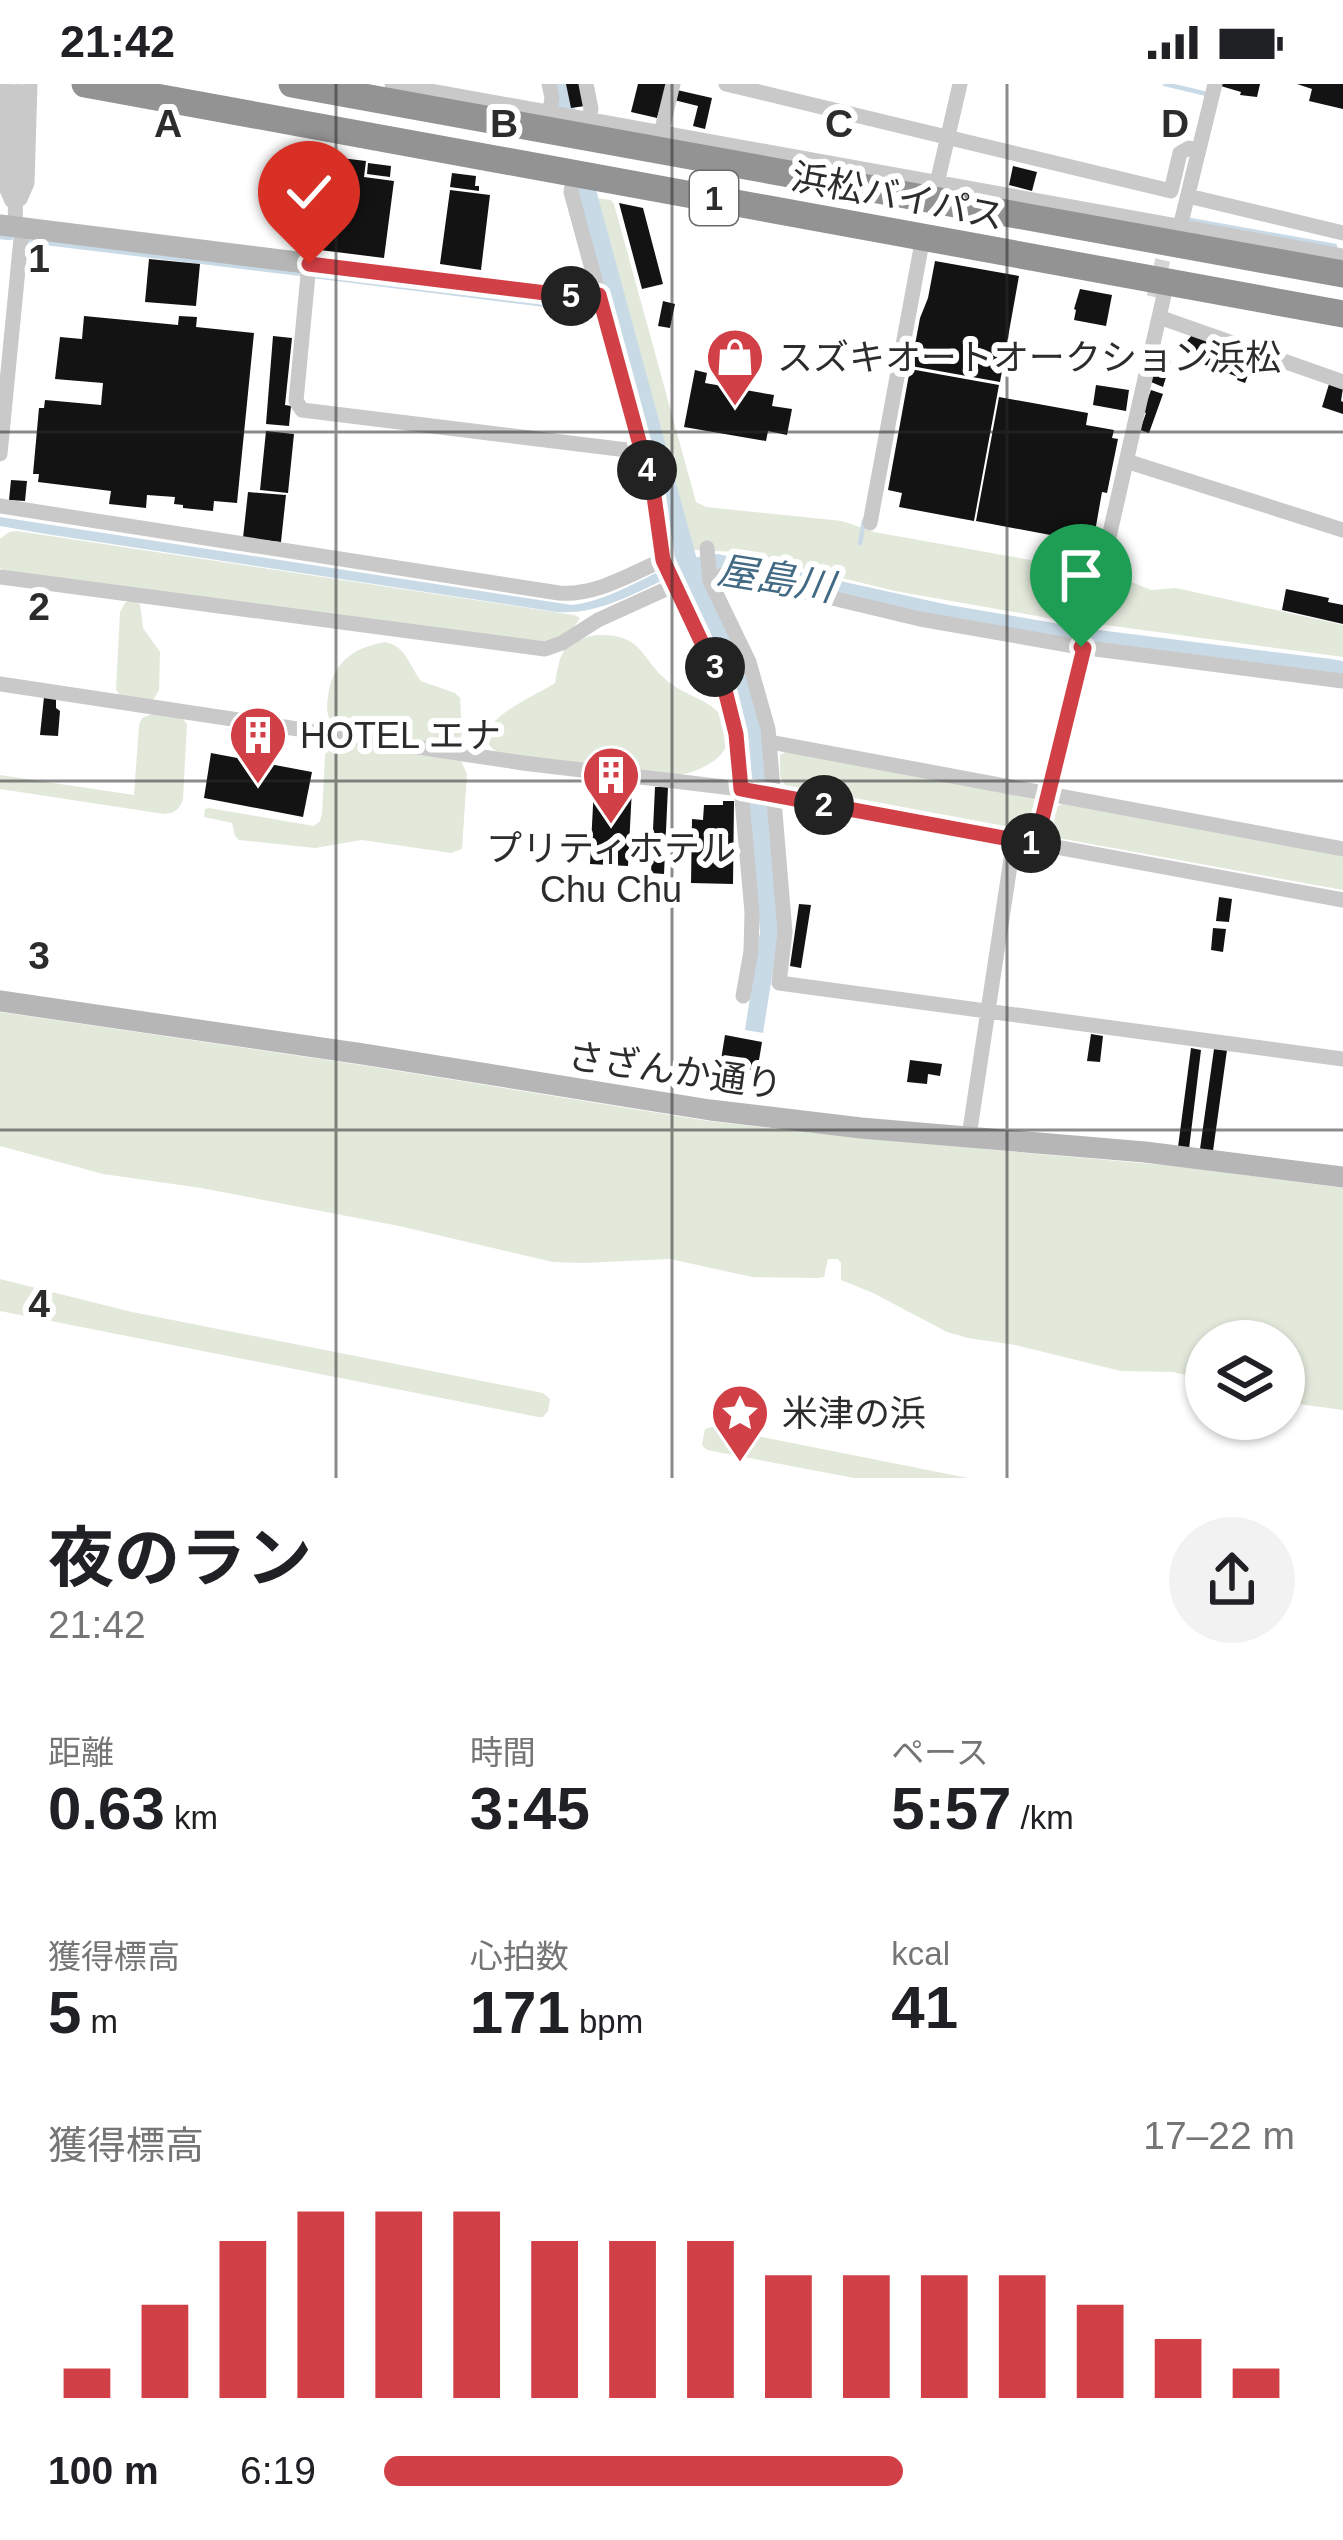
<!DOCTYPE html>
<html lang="ja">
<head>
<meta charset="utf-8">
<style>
  body { margin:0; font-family:Arial,"Noto Sans JP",sans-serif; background:#f2f2f2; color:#202124; height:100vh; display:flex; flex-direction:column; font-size:45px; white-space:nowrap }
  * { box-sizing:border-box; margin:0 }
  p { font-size:39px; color:#757577 }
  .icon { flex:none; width:66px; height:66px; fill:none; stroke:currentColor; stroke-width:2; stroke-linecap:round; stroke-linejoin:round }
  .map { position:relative; height:1394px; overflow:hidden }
  .panel { display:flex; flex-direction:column; background:#fff; flex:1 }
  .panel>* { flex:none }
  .fabs { position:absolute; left:1185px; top:1236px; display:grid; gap:24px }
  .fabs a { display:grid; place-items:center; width:120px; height:120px; border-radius:50%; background:#fff; box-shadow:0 3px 9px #0004; font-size:60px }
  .pin { position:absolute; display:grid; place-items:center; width:102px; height:102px; color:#fff; margin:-123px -51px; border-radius:50% 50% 50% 0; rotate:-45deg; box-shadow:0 0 12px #0007 }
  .pin .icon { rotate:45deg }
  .km { position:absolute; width:60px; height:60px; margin:-30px; border-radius:50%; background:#222; color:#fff; font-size:33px; line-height:60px; text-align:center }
  .round { display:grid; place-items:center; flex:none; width:126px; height:126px; border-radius:63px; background:#f2f2f2 }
  .head { display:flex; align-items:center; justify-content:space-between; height:204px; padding:0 48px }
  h1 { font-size:66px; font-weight:700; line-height:90px }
  .metrics { display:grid; grid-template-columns:repeat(3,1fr); gap:18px; height:204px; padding:12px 48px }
  .metrics div { display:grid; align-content:center }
  .metrics b { font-size:60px; font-weight:700 }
  .metrics small { font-size:33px; font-weight:400 }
  .metrics p { font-size:33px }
  .chart { height:336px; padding:24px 48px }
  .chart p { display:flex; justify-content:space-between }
  .chart svg { width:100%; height:216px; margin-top:12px; stroke:#d24047; stroke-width:6 }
  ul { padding:0 48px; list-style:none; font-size:39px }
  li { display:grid; grid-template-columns:192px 144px 1fr; align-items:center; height:90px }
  li i { height:30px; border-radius:15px; background:#d24047 }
  .status { display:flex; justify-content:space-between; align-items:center; height:84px; padding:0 60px; background:#fff; direction:ltr }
  .status svg { height:33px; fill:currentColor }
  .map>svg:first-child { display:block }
</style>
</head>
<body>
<div class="status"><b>21:42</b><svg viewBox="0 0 49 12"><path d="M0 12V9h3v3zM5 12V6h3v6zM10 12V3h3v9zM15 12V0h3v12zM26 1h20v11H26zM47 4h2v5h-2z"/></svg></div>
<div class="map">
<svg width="1343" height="1394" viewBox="0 0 1343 1394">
  <rect width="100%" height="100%" fill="#fff"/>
  <path fill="#e2e9db" d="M597,114l14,2 3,4 82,298 10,5 136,14 32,11 206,37 9,4 3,7c-5,18 -5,40 -27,41l-170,-30 -160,-39 -40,-2 -6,-5 -95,-340z
    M17,447l557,84 6,3c-7,14 -23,20 -36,25l-539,-72 -5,-3v-29l9,-7z
    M1120,493l31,13 25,-2 167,37v32l-245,-33 -4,-7 10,-35z
    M130,516l10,4 3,24 17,24 -1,38 -6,10 -33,-5 -4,-5 4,-78 5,-9z
    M596,551c48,-2 43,23 74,48 13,10 28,14 41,23 45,34 -2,68 -40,70l-168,-21c-53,-25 37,-61 52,-72 6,-32 6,-40 41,-48z
    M385,558c21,4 24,23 36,39l34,12 5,5 2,35 -2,8 -8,5 -111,-16 -9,-5c-5,-10 -6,-16 -4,-28 4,-34 24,-49 57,-55z
    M155,629l27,5 5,6 -4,75c-3,10 -8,14 -19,15l-164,-25v-14l134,20 5,-70 3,-7z
    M333,658l128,19 6,13 -5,75 -11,4 -89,-13 -47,8 -76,-8 -4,-4 -3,-13 -28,-6 1,-8 4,-1 105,18 6,-5 2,-7 3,-59 2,-8z
    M786,668l247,46c5,9 2,20 -3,29l-11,4 -226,-42 -7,-2 -6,-11v-21z
    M1062,720l281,50v36l-285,-52 -6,-2 -2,-11 6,-18z
    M0,928l361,53 347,56 152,17 326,29 157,21v222l-59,-8v-61h-78v39l-33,-8 -52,-1 -106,-26 -47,-7 -21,-6 -74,-39 -32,-13v-17l-3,-4h-10l-4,18 -5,1 -67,-1 -82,-18 -88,4 -29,-1 -154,-36 -198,-38 -98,-14 -103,-28z
    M0,1195l132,33 411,81 7,6 -2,12 -5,6h-5l-538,-106z
    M712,1343l256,51h-114l-147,-28 -5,-5 3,-16z"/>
  <path fill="#c9dae7" d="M0,433l572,88c52,-6 94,-48 146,-51l231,51 134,23 248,31 12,2v13l-262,-34 -162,-27 -187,-45 -30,3 -2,5 43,88 19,66 17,202 -16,101 -18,-3 15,-98 -17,-199 -18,-61 -57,-94c-36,16 -70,37 -111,34l-511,-78 -46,-8z"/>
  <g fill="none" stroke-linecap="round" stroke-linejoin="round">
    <path stroke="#c9dae7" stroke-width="4.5" d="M1165,0l42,10
      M1190,136l145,26
      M0,153l11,1
      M30,157l272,33
      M314,192l281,35
      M613,229h4
      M860,459l4,-22"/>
    <path stroke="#c9dae7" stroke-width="24" d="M558,0l5,23
      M585,111l101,370 9,22"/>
  </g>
  <path fill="#131313" d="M566,0h16l3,22 -14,2z
    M638,0h30l-11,34 -26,-6z
    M1214,0h46l-3,13 -17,-2 1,-3z
    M1297,0h46v25l-34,-8 3,-12z
    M677,6l35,8 -7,31 -12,-3 5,-20 -24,-6z
    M307,70l59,7 -2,16 30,4 -10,77 -88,-11z
    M368,79l23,3 -1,11 -23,-3z
    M1013,82l24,6 -5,19 -23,-6z
    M452,89l24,3 -1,10h4v5l-29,-4z
    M450,106l40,5 -9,75 -41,-6z
    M619,119l24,5 20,76 -21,5z
    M149,175l51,5 -4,42 -51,-4z
    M935,177l84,15 -19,106 -89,-16 9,-48 8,-20z
    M1080,205l32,6 -6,31 -32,-6 2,-10 -2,-1z
    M663,217l12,3 -5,24 -12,-2z
    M84,232l94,9 1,-9 18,1 -1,10 58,6 -17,170 -23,-2 -1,10 -30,-3v-3l-9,-1 1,-7 -28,-2 -1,13 -37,-4 2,-13 -73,-9 1,-8h-6l6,-66h5l1,-8 56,5 2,-22 -48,-4 5,-42 22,2z
    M1192,251l63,21 -10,27 -8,-3 1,-3 -54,-20 3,-16z
    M273,252l19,2 -7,67 6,1 -2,20 -23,-2z
    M1156,274l15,3 -8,26 -12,-5z
    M910,285l89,16 -25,136 -75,-14 3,-14 -14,-3z
    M695,286l12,3 -2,10 69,12 -2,11 20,3 -5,26 -19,-4 -2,10 -82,-14z
    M1329,300l14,4 -2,13 2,1v12l-21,-7z
    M1096,301l33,5 -3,21 -33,-6z
    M1151,306l12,4 -14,39 -9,-3 6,-17 -3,-1z
    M999,313l89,16 -2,12 28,5 -2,8 6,1 -11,54 -5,-1 -9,51 -117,-22z
    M266,347l28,3 -6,59 -28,-3z
    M11,396l16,1 -2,20 -16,-1z
    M248,408l38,3 -5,47 -38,-4z
    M1286,505l43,9 -1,4 15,3v19l-61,-14z
    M44,613l12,1v10l4,3 -2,25 -18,-1z
    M211,669l101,19 -9,45 -99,-19z
    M613,698l19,6 -4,78 -38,-2 4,-78z
    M655,703h13l-4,87 -13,-1z
    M723,717h11l-1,83 -42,-1 1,-64 11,1 1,-15h19z
    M1219,813l13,2 -3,23 -13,-1z
    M799,820l12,1 -10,63 -11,-2z
    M1213,844l13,1 -3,23 -12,-2z
    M1091,950l12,2 -3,26 -13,-1z
    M725,951l37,7 -6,36 -37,-6z
    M1191,964l10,2 -12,99 -11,-2z
    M1214,965l13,1 -14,101 -13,-2z
    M910,976l32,4 -2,12 -12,-2 -1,10 -20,-2z"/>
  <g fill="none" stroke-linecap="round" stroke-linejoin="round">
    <path stroke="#d5d5d5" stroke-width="15" stroke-dasharray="15 8" stroke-linecap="butt" d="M1154,213l14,-59"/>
    <path stroke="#c9c9c9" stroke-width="15" d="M6,0l-2,99 8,18
      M392,0l951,172
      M586,0l5,25 -2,11
      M726,0l445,107 9,-38 9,-5 10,2
      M548,38l4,-24 -3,-14
      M661,49l12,-49
      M574,88l-3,20 83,304 9,64 56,115 13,39 6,41 14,157 -1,39 -8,45
      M935,108l25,-108
      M1188,112l155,37
      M20,115l7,-16 3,-99
      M15,143l3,-136
      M1178,151l37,-151
      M309,180l-13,137 6,9 325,40 14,-4
      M1159,233l184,65
      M0,370l22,-226
      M1126,377l217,69
      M0,422l559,87c37,3 71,-19 104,-33
      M870,439l53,-286
      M707,464l3,33
      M0,493l545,72 17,-6 36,-23 77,-35
      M1080,563l29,-110 58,-255
      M1343,597l-263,-34 -160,-28 -193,-46 -17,8 39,81 19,67 17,203 -6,51 564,76
      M0,600l523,79 218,26 602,111
      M770,658l573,107
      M1036,760l48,-196
      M969,1052l45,-297"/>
    <path stroke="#b6b6b6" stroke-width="21" d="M0,141l587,73 12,-3
      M0,917l363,53 347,56 151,18 284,24 198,25"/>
    <path stroke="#939393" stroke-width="27" d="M85,0l1258,230
      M292,0l1051,190"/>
  </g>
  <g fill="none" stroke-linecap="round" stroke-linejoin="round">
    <defs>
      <path id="route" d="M309,180l278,34 12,-3 55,201 9,64 63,134 10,40 5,55 295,55 48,-196 -3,-1"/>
    </defs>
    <use href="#route" stroke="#fff" stroke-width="24"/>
    <use href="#route" stroke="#d24047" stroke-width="15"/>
  </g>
  <path fill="none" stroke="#2c2c2c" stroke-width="3" stroke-opacity="0.55" d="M336,0v1394M672,0v1394M1007,0v1394M0,348h1343M0,697h1343M0,1046h1343"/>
  <defs>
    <symbol id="shop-pin" viewBox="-11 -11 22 30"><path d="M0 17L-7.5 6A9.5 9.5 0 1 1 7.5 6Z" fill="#d24047" stroke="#fff"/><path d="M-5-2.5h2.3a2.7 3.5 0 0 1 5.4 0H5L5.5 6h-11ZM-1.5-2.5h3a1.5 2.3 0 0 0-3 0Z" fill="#fff"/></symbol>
    <symbol id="building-pin" viewBox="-11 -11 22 30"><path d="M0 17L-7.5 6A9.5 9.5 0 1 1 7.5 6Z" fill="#d24047" stroke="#fff"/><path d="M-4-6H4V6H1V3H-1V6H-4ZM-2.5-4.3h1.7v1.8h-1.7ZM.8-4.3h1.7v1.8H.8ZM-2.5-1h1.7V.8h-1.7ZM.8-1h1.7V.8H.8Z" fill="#fff"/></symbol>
    <symbol id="sight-pin" viewBox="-11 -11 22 30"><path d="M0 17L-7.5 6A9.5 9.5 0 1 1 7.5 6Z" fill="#d24047" stroke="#fff"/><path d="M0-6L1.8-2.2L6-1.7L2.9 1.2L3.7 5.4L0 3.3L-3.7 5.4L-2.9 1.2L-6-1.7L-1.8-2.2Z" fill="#fff"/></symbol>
  </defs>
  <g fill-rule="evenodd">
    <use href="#shop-pin" x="702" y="240" width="66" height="90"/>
    <use href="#building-pin" x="225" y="618" width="66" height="90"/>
    <use href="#building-pin" x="578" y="658" width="66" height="90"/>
    <use href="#sight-pin" x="707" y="1296" width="66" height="90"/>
  </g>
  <g text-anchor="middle" stroke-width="12" stroke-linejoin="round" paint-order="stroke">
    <rect fill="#fff" stroke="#6b6b6b" stroke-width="3" x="690" y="87" width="48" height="54" rx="9"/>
    <g font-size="33" font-weight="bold" fill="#2c2c2c">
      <text x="714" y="126">1</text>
    </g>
    <g font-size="36" fill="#2c2c2c" stroke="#fff">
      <text transform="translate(898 112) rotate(11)" y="13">浜松バイパス</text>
      <text transform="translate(675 986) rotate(8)" y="13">さざんか通り</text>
    </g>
    <g font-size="36" fill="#2c2c2c" stroke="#fff" text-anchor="start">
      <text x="777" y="286">スズキオートオークション浜松</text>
      <text x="300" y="664">HOTEL エナ</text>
      <text x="611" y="777" text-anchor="middle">プリティホテル<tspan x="611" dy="41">Chu Chu</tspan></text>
      <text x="782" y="1342">米津の浜</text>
    </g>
    <g font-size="39" font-style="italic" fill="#436a85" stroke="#fff">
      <text transform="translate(776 494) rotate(9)" y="14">屋島川</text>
    </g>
  </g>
  <g font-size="39" text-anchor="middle" font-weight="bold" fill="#2c2c2c" stroke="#fff" stroke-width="12" stroke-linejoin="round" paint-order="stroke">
    <text x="168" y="53">A</text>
    <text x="504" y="53">B</text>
    <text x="839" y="53">C</text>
    <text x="1175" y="53">D</text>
    <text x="39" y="188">1</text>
    <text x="39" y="536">2</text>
    <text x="39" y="885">3</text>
    <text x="39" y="1233">4</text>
  </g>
</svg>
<div class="fabs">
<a><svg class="icon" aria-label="layers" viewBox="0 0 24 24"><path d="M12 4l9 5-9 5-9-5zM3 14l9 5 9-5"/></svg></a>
</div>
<div class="pin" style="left:1081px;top:563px;background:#1e9e55"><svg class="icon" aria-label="arrive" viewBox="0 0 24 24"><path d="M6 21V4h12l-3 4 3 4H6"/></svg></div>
<div class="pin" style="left:309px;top:180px;background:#d93025"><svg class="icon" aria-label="check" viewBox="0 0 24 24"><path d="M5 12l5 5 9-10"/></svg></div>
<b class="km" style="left:1031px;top:759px">1</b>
<b class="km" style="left:824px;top:721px">2</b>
<b class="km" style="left:715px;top:583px">3</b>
<b class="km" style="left:647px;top:386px">4</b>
<b class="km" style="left:571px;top:212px">5</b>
</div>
<section class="panel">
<div class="head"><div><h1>夜のラン</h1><p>21:42</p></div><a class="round"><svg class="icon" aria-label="share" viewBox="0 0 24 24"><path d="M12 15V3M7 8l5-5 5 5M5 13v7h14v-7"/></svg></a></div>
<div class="metrics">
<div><p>距離</p><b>0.63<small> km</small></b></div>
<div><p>時間</p><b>3:45</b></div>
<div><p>ペース</p><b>5:57<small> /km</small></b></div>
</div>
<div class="metrics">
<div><p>獲得標高</p><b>5<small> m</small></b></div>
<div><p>心拍数</p><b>171<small> bpm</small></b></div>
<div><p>kcal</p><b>41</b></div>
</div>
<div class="chart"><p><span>獲得標高</span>17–22 m</p>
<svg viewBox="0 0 160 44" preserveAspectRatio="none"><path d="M5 44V38M15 44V25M25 44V12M35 44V6M45 44V6M55 44V6M65 44V12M75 44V12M85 44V12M95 44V19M105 44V19M115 44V19M125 44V19M135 44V25M145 44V32M155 44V38"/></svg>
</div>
<ul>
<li><b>100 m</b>6:19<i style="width:57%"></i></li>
</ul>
</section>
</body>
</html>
